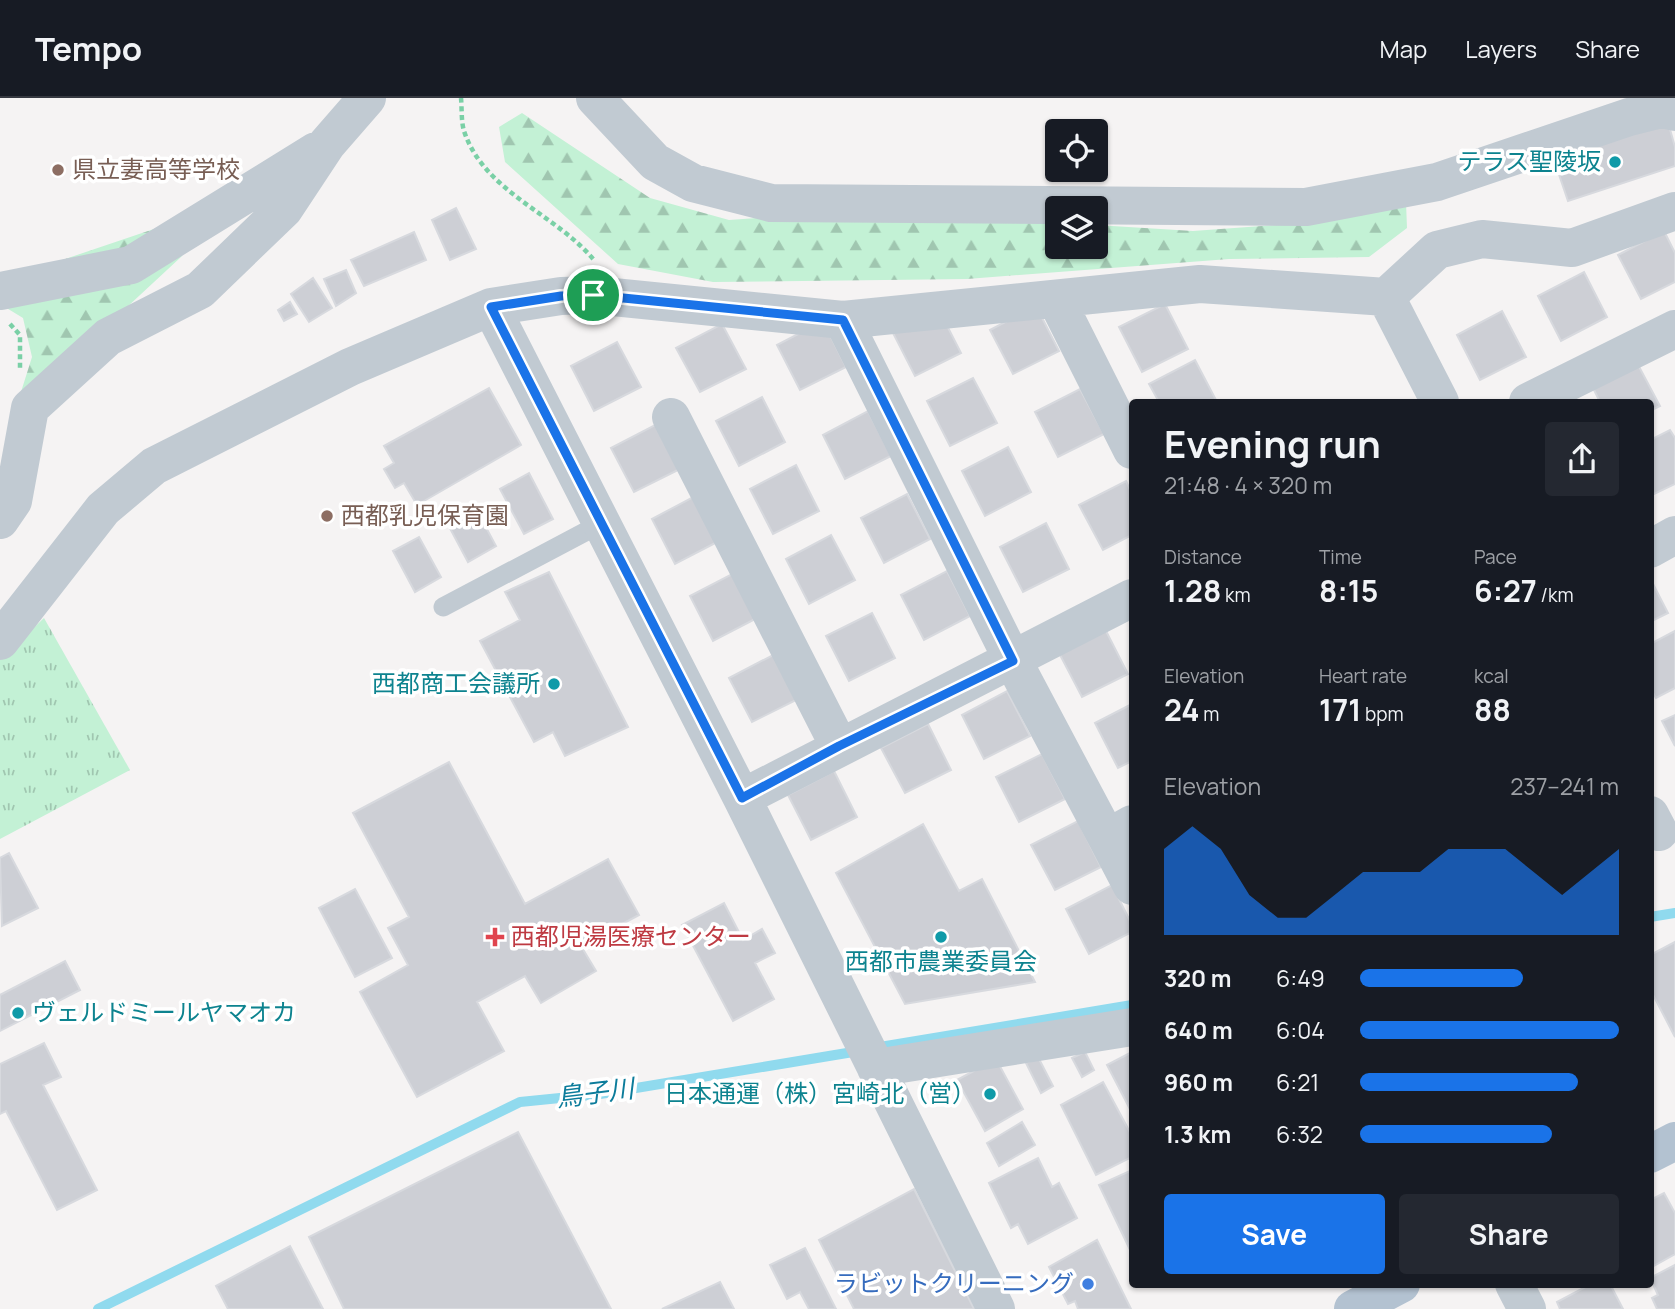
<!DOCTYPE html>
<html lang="en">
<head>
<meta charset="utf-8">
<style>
  body { margin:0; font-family:Manrope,"Noto Sans JP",sans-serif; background:#242831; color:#f1f3f6; height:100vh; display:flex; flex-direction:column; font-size:26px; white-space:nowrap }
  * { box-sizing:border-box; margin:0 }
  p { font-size:23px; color:#9ea1a6 }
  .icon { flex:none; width:38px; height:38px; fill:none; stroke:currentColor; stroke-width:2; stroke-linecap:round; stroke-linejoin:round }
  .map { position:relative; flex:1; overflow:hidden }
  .panel { position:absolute; left:1129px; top:301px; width:525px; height:889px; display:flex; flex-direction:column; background:#171b24; border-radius:7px; box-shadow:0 2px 5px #0004 }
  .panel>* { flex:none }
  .buttons { position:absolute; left:1045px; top:21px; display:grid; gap:14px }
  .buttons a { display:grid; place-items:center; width:63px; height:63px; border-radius:7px; background:#171b24; box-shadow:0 2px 5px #0004; font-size:35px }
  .pin { position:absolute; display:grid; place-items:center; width:60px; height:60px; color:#fff; margin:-30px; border:4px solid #fff; border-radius:50%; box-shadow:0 2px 7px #0007 }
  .round { display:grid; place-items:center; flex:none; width:74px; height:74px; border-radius:7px; background:#242831 }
  .headline { display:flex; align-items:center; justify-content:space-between; height:119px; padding:0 35px }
  h1 { font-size:38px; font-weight:700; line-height:52px }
  .metrics { display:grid; grid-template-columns:repeat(3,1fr); gap:10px; height:119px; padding:7px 35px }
  .metrics div { display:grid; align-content:center }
  .metrics b { font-size:30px; font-weight:700 }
  .metrics small { font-size:19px; font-weight:400 }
  .metrics p { font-size:19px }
  .chart { height:196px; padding:14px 35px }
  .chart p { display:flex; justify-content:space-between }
  .chart svg { width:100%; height:126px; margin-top:7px; fill:#1a73e8; opacity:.7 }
  .action { display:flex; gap:14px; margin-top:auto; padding:14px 35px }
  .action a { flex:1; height:80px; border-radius:7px; background:#1a73e8; color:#fff; font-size:28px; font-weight:700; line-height:80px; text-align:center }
  .action a+a { background:#242831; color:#f1f3f6 }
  ul { padding:0 35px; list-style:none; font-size:23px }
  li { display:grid; grid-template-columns:112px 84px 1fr; align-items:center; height:52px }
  li i { height:18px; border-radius:9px; background:#1a73e8 }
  header { display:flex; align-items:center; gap:42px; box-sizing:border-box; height:98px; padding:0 35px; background:#171b24; border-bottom:2px solid #363941 }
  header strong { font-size:33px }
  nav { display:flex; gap:38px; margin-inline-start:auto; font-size:24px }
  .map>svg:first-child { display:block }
</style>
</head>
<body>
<header>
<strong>Tempo</strong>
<nav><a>Map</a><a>Layers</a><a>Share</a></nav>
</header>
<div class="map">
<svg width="1675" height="1211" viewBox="0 0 1675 1211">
  <defs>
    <pattern id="grass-tufts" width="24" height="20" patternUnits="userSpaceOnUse" patternTransform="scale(1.75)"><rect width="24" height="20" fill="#c3f1d5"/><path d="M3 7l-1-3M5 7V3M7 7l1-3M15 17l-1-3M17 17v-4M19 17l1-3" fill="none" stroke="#a0c6b0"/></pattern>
    <pattern id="forest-firs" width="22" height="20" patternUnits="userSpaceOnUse" patternTransform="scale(1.75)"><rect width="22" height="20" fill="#c3f1d5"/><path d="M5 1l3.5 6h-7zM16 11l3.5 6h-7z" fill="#a0c6b0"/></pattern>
  </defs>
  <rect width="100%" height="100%" fill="#f5f3f3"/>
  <path fill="url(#grass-tufts)" d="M44,520l86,152 -130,69v-179z"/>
  <path fill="url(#forest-firs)" d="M522,15l128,85 79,22 110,-8 218,11v24h39v-22l97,6 137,-10 76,-19 1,26 -38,29 -140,2 -262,20 -254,3 -95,-18 -113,-102 -6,-35z
    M222,108l-41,51 -166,154 17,-54 -9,-39 -23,-14v-23z"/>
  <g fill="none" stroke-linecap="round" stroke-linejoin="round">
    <path stroke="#90daee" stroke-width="10" d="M1650,819l25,-4
      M874,950l258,-43
      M98,1211l422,-207 80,-8 259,-43"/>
  </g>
  <path fill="#cdcfd5" stroke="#d7d9de" stroke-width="2" d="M1667,21l8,28v19l-107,35 -15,-44z
    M456,110l20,41 -26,11 -18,-40z
    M1664,133l11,22v29l-34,17 -23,-44z
    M414,134l12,28 -62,26 -13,-26z
    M346,172l10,23 -20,13 -12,-27z
    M1584,174l23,45 -46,24 -23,-45z
    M313,180l19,30 -23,14 -18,-28z
    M290,204l7,12 -13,7 -6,-11z
    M1165,206l23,45 -46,23 -23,-45z
    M1036,208l23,45 -46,23 -23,-44z
    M938,210l23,45 -46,23 -23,-45z
    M1502,213l24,46 -46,23 -23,-45z
    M823,223l23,46 -46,23 -23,-45z
    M722,226l24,45 -46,23 -24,-44z
    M617,244l24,45 -47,24 -23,-45z
    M1195,262l22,42h-58l-10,-18z
    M1636,263l24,45 -10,5v-9h-50l-9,-18z
    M973,280l24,45 -47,23 -23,-45z
    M489,290l32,57 -104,60 -13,-22 -9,5 -11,-19 10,-6 -10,-17z
    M1080,291l24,45 -46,23 -23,-45z
    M762,299l23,45 -46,24 -23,-45z
    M868,313l23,45 -46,23 -22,-44z
    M657,326l23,45 -46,23 -23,-44z
    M1670,332l5,8v46l-25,12v-56z
    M1008,349l23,45 -46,24 -23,-45z
    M796,367l23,46 -46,23 -23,-45z
    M529,375l24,46 -29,15 -24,-45z
    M1126,383l6,13v41l-29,15 -24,-45z
    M907,396l23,45 -46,24 -23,-45z
    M697,397l24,45 -46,24 -23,-45z
    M474,407l22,41 -28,16 -22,-41z
    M1046,425l23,46 -46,23 -23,-45z
    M831,437l24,45 -46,24 -23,-45z
    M419,439l22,40 -26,15 -22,-41z
    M947,473l23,45 -46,24 -23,-45z
    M549,474l79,155 -63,29 -12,-24 -19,10 -54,-101 40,-21 -15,-28z
    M736,474l23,45 -46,24 -23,-45z
    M1650,480l18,35 -18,9z
    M872,515l23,45 -46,23 -23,-45z
    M1105,531l23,45 -46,23 -23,-44z
    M1675,533v57l-19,10 -6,-10v-44z
    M775,556l23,45 -46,23 -23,-44z
    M1007,593l23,45 -46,23 -22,-44z
    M1132,606v57l-14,7 -23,-45z
    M1675,617v31l-13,-25z
    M928,626l23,46 -46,23 -24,-45z
    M1042,656l23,45 -46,23 -23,-45z
    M449,664l76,142 83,-45 31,56 -58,31 15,25 -55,32 -16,-27 -48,26 27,49 -87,46 -57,-105 48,-27 -20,-37 21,-11 -56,-104z
    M834,673l23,46 -46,23 -23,-45z
    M1078,723l23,46 -46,23 -24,-45z
    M923,726l36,67 23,-12 53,103 -130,22 -69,-131z
    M9,755l29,55 -36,18 -2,-68z
    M1112,787l20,40v7l-43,22 -23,-45z
    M355,791l37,69 -37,19 -36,-69z
    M724,805l19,37 19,-11 13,24 -20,10 19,36 -41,22 -51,-96z
    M1675,844v95l-25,-48v-34z
    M65,863l15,29 -80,41v-36z
    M44,945l17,34 -18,8 54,105 -40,20 -51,-99 -6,3v-50z
    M1085,954l9,18 -12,7 -10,-19z
    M1132,954v61l-25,-48z
    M1038,959l15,29 -12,7 -15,-30z
    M996,961l27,50 -38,22 -28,-51z
    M1103,984l29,54v21l-36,18 -35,-70z
    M1022,1024l13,23 -36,21 -12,-23z
    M518,1034l93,177h-267l-35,-72z
    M1038,1060l14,29 7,-4 18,35 -49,26 -10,-20 -7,4 -22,-45z
    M1132,1072v84l-33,-69z
    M914,1091l60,120h-120l-35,-69z
    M1664,1095l11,20v41l-25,14v-68z
    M1097,1142l34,69h-53l-3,-8 -7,3 -19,-37z
    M290,1148l33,63h-95l-12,-23z
    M805,1150l31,61h-27l-9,-17 -13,7 -17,-34z
    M1675,1167v44h-18l-5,-11 6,-3 -8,-17z
    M720,1184l14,27h-72z
    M1591,1186h19l13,25h-63l-3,-7z"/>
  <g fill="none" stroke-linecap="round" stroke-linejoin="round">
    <path stroke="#7ad0a6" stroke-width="4.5" stroke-dasharray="5 3.5" stroke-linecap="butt" d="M461,0c1,10 0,23 3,33 20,61 92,83 130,129
      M10,226l10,11v35"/>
    <path stroke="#c1cad2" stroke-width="19" d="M443,509l159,-84"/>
    <path stroke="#c1cad2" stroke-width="38" d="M595,0l60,64 38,21 78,20 535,4 131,-25 192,-65 32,-8 14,3
      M0,193l131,-26 185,-114
      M1386,199l51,-47 45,-11 90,9 103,-37
      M1056,201l76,151
      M491,209l251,491 254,511
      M843,222l170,341 94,177 25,-14
      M1528,304l147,-73
      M671,319l168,329
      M0,422l13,-19 17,-93 78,-71 92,-47 84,-81 43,-65 40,-46
      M1650,451l25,-14
      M0,543l103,-132 51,-43 196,-99 141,-60 70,-11 32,-1 250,25 357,-36 186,13 54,105
      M742,700l390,-200
      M1650,717l9,17
      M1107,740l25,48
      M876,970l256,-41
      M1514,1186l13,25"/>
    <path stroke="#b3c2d1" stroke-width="38" d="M1650,1056l25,-13
      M1353,1211l48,-25"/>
  </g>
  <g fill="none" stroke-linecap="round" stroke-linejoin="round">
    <defs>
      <path id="route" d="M593,197l250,25 170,341 -174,85 -97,52 -251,-491 70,-11z"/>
    </defs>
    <use href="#route" stroke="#fff" stroke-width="14"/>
    <use href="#route" stroke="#1a73e8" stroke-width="9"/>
  </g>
  <g fill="#0f9aa8" stroke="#fff" stroke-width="2.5">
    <circle cx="1615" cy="64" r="7"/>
    <circle cx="554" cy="586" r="7"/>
    <circle cx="941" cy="839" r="7"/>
    <circle cx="18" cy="915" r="7"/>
    <circle cx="990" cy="996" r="7"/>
  </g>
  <g fill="#8d6e63" stroke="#fff" stroke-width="2.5">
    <circle cx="58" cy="72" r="7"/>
    <circle cx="327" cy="418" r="7"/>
  </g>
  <path fill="#e0444e" stroke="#fff" stroke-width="2.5" d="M491.5 828.5h7v7h7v7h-7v7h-7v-7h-7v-7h7z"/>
  <circle fill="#3f7fe0" stroke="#fff" stroke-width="2.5" cx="1088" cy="1186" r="7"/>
  <g text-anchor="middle" stroke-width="7" stroke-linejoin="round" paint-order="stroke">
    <g font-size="24" fill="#0d838f" stroke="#fff" text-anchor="end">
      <text x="1601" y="72">テラス聖陵坂</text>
      <text x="540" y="594">西都商工会議所</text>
      <text x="941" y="872" text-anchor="middle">西都市農業委員会</text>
      <text x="32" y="923" text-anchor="start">ヴェルドミールヤマオカ</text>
      <text x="976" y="1004">日本通運（株）宮崎北（営）</text>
    </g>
    <g font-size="24" fill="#785e54" stroke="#fff" text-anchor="start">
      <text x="72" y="80">県立妻高等学校</text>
      <text x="341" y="426">西都乳児保育園</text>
    </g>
    <g font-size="24" fill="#be3a42" stroke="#fff" text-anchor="start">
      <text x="511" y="847">西都児湯医療センター</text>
    </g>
    <g font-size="24" fill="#366cbe" stroke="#fff" text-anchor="end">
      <text x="1074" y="1194">ラビットクリーニング</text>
    </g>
    <g font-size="26" font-style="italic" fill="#0c7c9b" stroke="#fff">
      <text transform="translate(595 995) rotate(-7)" y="9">鳥子川</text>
    </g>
  </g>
</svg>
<div class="buttons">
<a><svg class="icon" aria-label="locate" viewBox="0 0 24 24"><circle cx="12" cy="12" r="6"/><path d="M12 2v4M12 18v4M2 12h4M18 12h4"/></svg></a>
<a><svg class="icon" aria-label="layers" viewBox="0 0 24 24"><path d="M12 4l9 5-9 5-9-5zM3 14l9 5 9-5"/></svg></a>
</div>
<div class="pin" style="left:593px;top:197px;background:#1e9e55"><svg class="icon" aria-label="arrive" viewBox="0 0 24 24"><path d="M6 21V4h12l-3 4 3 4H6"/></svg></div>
<section class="panel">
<div class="headline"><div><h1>Evening run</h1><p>21:48 · 4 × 320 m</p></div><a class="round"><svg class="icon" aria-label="share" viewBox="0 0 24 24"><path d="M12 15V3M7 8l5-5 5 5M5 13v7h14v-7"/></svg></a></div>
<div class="metrics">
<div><p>Distance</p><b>1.28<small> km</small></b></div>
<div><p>Time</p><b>8:15</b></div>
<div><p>Pace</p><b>6:27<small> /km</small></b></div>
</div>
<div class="metrics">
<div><p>Elevation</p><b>24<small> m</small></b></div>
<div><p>Heart rate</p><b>171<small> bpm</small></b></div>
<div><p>kcal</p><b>88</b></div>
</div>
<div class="chart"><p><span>Elevation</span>237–241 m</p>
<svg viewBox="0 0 160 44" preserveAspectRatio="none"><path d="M0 44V14L10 6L20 14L30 30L40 38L50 38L60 30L70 22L80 22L90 22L100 14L110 14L120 14L130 22L140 30L150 22L160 14V44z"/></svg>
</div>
<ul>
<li><b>320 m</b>6:49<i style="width:63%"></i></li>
<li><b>640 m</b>6:04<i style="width:100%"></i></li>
<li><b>960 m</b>6:21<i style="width:84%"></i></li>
<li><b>1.3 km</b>6:32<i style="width:74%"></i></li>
</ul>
<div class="action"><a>Save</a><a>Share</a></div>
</section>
</div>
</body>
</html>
